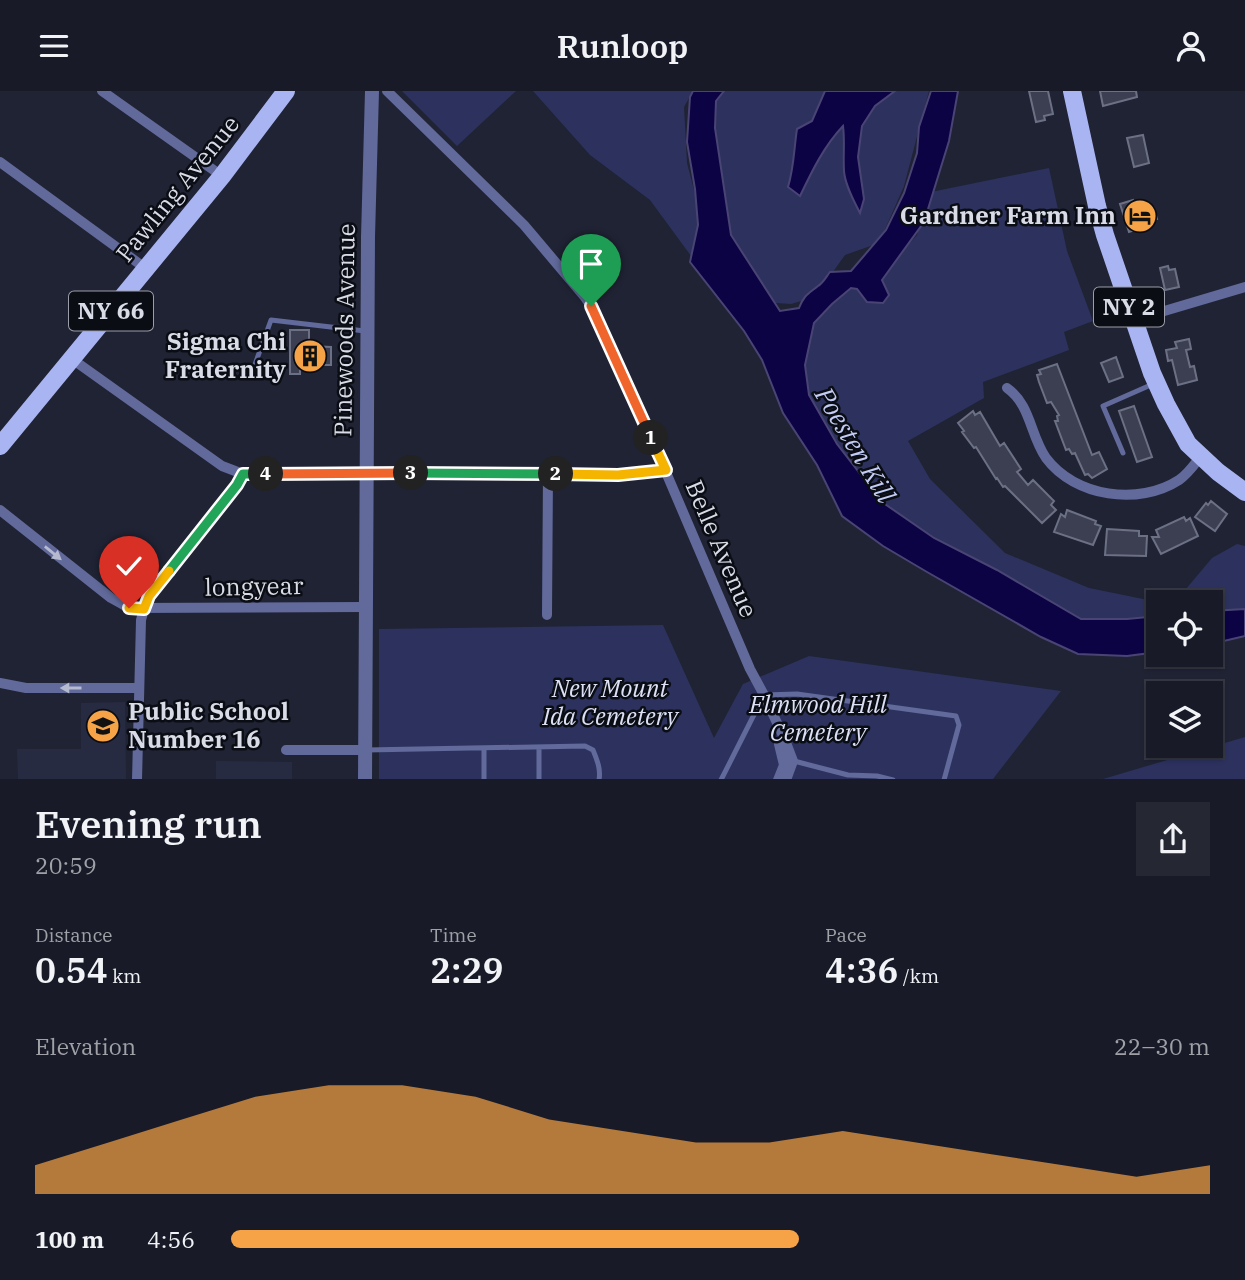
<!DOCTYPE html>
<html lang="en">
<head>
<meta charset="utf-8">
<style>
  body { margin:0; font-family:"IBM Plex Serif",serif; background:#252733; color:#f1f3f6; height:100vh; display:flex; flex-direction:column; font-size:26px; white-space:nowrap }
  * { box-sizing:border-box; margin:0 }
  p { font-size:23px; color:#9fa1a7 }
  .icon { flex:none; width:38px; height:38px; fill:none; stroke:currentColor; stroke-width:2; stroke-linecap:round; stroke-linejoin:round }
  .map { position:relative; height:688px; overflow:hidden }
  .sheet { display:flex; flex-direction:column; background:#181a27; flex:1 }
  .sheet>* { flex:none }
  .buttons { position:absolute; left:1146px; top:499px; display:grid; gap:14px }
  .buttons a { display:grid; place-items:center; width:77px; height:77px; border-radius:0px; background:#181a27; box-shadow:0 2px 5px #0004,0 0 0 2px #363844; font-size:35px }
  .pin { position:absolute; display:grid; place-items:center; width:60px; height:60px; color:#fff; margin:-72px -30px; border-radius:50% 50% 50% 0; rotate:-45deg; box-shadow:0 0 7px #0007 }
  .pin .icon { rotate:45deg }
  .km { position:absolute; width:35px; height:35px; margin:-18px; border-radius:50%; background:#222; color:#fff; font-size:19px; line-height:35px; text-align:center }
  .round { display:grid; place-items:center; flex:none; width:74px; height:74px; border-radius:0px; background:#252733 }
  .summary { display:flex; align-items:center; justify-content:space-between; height:119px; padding:0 35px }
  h1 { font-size:38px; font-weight:600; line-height:52px }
  .figures { display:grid; grid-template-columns:repeat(3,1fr); gap:10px; height:119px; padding:7px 35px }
  .figures div { display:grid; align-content:center }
  .figures b { font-size:35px; font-weight:600 }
  .figures small { font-size:19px; font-weight:400 }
  .figures p { font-size:19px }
  .chart { height:196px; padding:14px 35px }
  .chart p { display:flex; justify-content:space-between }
  .chart svg { width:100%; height:126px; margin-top:7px; fill:#f5a346; opacity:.7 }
  ul { padding:0 35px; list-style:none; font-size:23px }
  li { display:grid; grid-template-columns:112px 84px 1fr; align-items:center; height:52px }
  li i { height:18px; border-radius:9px; background:#f5a346 }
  header { display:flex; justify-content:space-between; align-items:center; height:91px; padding:0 35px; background:#181a27; font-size:32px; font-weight:600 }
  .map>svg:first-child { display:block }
</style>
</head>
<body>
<header><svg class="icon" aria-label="menu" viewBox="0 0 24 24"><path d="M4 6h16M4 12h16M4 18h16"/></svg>Runloop<svg class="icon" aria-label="person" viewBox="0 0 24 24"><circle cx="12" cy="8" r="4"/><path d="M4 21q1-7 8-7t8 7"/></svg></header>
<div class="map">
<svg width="1245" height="689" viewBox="0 0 1245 689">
  <rect width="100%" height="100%" fill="#202334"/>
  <path fill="#272b42" d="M125,611l1,77h-108l-1,-30h64v-46z
    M216,670l76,1v17h-76z"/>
  <path fill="#2c325d" d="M402,0h114l-59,55z
    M533,0h160l-9,16 3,56 18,69 22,73 -77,-105 -60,-45z
    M722,0h207l-25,95 -25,57 -34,12 -30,42 -24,7 -41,-3 -23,-46 -16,-122 5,-34z
    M1049,77l18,83 26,70 -29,11 5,18 -86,32 1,16 -76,43 22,38 75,74 84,35 69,14v18l-83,2 -122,-65 -76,-57 -40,-49 -30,-54 -6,-32 10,-43 39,-35 30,-11 37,-41 14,-43z
    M1237,453l8,2v67l-34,2v-13h-36l37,-44z
    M663,534l51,113 29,-54 66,-28 252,35 -68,88h-614v-150z
    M1245,646v42h-142z"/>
  <path fill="#0c0344" stroke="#4a4475" stroke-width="2" d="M693,0h31l-8,10 -1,27 16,107 49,76 19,-3c5,-13 9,-14 19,-22 5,-3 8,-9 12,-14l21,-1 35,-41 18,-37 13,-40 2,-26 12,-36h27l-9,50 -25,81 -42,58 7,15 -6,8 -16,-1 -10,-13 -6,-1 -19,16 -18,19 -9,42 4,30 28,49 45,58 52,36 63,32 84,49h46l31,-3v36l-31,4 -49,-2 -37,-17 -114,-65 -44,-26 -41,-30 -25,-51 -34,-52 -21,-53 -18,-29 -54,-69 8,-37 -3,-36 -8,-47 3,-45z
    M825,0h70l-20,15 -13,20 -4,31 6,42 -4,14c-6,-12 -15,-28 -16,-42 -1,-15 1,-30 -1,-45 -19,20 -31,45 -43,70l-12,-9c6,-19 6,-39 9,-58l15,-8z
    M1245,518v27l-34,8v-33z"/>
  <path fill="#3b3f51" stroke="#6c7084" stroke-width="2" d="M1029,0h19l5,23 -9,2 1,4 -9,2z
    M1100,0h36l1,6 -34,9z
    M1143,44l6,28 -15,4 -7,-29z
    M1133,109l4,14 17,-6 3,11 -18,5 1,4 -11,4 -9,-28z
    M1168,175l1,4 6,-1 4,18 -14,3 -5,-22z
    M290,239h19v16l22,1v18h-31v9h-10z
    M1189,248l2,10 -5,1 4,17 4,-1 3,14 -19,5 -6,-25 -4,1 -2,-11 11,-2 -2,-6z
    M1116,266l7,20 -14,5 -8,-19z
    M1057,273l35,91 7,-3 8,17 -15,9 -4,-4 -3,1 -10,-22 -3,1 -3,-5 -3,1 -11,-29h3l-1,-5 2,-1 -8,-13 -4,1 -8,-21 -2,-7 4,-1 -2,-4z
    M1134,315l18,51 -15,5 -18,-51z
    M973,320l2,4 5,-3 20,34 4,-3 17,26 -4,3 11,13 5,-5 21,21 -3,4 5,5 -14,13 -37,-37 -2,1 -6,-9 -1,1 -20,-32 -2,1 -12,-16 2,-1 -6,-8z
    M1211,410l16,13 -12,17 -20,-14 11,-14 2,2z
    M1067,419l29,11 -1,3 6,2 -8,19 -39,-13 7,-18 4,3z
    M1184,426l2,4 4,-3 8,18 -37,18 -9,-17h7l-3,-7z
    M1107,438l32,2v5h8l-1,20 -41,-1z"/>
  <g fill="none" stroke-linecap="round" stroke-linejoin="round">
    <path stroke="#616a9b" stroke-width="5" d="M253,279l18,-50 94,11
      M1123,362l-20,-47 50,-22
      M366,659l219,-4 8,4c4,10 8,19 6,30
      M794,670l54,14 29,1 16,4
      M484,689v-32
      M539,689v-33
      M721,689l43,-85 33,-1 159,22 3,9 -15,55"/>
    <path stroke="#616a9b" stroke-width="10" d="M102,0l120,85
      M387,0l137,134 60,71 7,10 74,164 85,199 14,26 21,45 8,21 -7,19
      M0,71l145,106
      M1134,229l111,-33
      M72,268l150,107 21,8 42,1 82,-2 251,2 47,-5
      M1007,297c24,17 23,47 39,70 29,39 93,48 133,22 9,-6 15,-15 22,-24
      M0,419l111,88 18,10 236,-1
      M547,524l1,-141
      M0,592l26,5h113
      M286,659h80
      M137,689l4,-160 3,-11 5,-13 88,-111 6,-11
      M778,689l6,-15 -5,-21"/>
    <path stroke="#616a9b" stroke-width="14" d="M365,689l3,-543 4,-146"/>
    <path stroke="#a9b5f2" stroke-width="18" d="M1072,0l25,115 8,29 47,138 14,31 22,40 30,28 27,20
      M0,355l222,-270 64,-85"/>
  </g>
  <defs><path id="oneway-solid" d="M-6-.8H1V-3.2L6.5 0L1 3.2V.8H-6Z" transform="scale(1.75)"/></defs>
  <g fill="#b5bad0">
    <use href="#oneway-solid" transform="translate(53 462) rotate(39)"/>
    <use href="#oneway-solid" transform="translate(71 597) rotate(-180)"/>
  </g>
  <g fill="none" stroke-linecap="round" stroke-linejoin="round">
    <defs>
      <path id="split-1" d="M591,215l60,132"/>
      <path id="split-2" d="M556,383l62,1 48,-5 -15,-32"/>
      <path id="split-3" d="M411,382l145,1"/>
      <path id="split-4" d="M266,383l145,-1"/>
      <path id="split-5" d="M169,480l68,-86 6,-11h23"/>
      <path id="split-6" d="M129,517l15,1 5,-13 20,-25"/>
    </defs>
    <use href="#split-1" stroke="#fff" stroke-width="14"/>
    <use href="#split-2" stroke="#fff" stroke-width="14"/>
    <use href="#split-3" stroke="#fff" stroke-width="14"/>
    <use href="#split-4" stroke="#fff" stroke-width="14"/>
    <use href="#split-5" stroke="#fff" stroke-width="14"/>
    <use href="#split-6" stroke="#fff" stroke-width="14"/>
    <use href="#split-1" stroke="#f0652b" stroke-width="9"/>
    <use href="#split-2" stroke="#f5b400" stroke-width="9"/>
    <use href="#split-3" stroke="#22a559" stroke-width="9"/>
    <use href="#split-4" stroke="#f0652b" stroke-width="9"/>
    <use href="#split-5" stroke="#22a559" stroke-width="9"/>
    <use href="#split-6" stroke="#f5b400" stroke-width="9"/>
  </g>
  <defs>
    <symbol id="hotel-disc" viewBox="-11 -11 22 22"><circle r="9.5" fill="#f5a346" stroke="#0b0d14"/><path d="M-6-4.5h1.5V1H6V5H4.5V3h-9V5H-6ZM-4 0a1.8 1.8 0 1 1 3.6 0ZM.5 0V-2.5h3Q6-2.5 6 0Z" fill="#111"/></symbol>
    <symbol id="building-disc" viewBox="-11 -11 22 22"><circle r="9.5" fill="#f5a346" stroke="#0b0d14"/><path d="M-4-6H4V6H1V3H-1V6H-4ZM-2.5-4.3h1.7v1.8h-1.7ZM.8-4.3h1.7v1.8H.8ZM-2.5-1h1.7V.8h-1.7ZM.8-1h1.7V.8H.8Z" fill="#111"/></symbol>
    <symbol id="school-disc" viewBox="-11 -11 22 22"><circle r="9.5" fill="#f5a346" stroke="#0b0d14"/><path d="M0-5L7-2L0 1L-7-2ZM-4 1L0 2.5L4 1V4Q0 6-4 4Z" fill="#111"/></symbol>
  </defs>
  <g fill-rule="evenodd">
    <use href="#hotel-disc" x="1121" y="106" width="38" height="38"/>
    <use href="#building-disc" x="291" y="246" width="38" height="38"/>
    <use href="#school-disc" x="84" y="616" width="38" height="38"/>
  </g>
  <g text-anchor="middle" stroke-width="5" stroke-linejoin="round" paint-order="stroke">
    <g fill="#0b0d14" stroke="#9b9ea8" stroke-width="2">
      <rect x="1094" y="196.5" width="70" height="39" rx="5"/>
      <rect x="69" y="200.5" width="84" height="39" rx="5"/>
    </g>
    <g font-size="23" font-weight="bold" fill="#d9dce7">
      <text x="1129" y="224">NY 2</text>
      <text x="111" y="228">NY 66</text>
    </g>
    <g font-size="24" fill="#d9dce7" stroke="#0b0d14">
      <text transform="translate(178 98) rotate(-51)" y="8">Pawling Avenue</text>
      <text transform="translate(345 239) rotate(-89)" y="8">Pinewoods Avenue</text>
      <text transform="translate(721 458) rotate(67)" y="8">Belle Avenue</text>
      <text transform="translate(254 496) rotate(-1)" y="8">longyear</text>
    </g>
    <g font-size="24" font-weight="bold" fill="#d9dce7" stroke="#0b0d14" text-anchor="end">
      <text x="1116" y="133">Gardner Farm Inn</text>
      <text x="286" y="259">Sigma Chi<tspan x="286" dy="28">Fraternity</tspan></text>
      <text x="128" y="629" text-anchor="start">Public School<tspan x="128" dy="28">Number 16</tspan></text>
    </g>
    <g font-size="24" font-style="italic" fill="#dce1f5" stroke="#0b0d14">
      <text x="610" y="606">New Mount<tspan x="610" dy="28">Ida Cemetery</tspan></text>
      <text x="818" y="622">Elmwood Hill<tspan x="818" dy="28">Cemetery</tspan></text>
    </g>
    <g font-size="26" font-style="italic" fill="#c3ccf4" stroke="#0b0d14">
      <text transform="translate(855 354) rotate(59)" y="9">Poesten Kill</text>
    </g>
  </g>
</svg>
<div class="buttons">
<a><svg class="icon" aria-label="locate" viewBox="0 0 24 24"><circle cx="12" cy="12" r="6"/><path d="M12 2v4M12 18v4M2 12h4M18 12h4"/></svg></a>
<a><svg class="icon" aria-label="layers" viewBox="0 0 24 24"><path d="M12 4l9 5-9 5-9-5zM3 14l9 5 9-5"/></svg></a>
</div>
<div class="pin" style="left:591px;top:215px;background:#1e9e55"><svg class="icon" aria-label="arrive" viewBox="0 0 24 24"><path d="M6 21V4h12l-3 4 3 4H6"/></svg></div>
<div class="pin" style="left:129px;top:517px;background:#d93025"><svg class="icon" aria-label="check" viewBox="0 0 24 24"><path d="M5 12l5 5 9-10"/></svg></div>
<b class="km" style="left:651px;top:347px">1</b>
<b class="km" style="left:556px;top:383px">2</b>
<b class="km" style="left:411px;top:382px">3</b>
<b class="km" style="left:266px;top:383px">4</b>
</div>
<section class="sheet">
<div class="summary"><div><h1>Evening run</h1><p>20:59</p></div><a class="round"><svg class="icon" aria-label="share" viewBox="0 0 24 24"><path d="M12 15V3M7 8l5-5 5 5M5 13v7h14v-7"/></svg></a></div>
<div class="figures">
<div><p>Distance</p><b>0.54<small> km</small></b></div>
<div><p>Time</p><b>2:29</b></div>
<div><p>Pace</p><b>4:36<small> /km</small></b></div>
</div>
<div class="chart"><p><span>Elevation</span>22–30 m</p>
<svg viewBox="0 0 160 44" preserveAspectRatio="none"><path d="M0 44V34L10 26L20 18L30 10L40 6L50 6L60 10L70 18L80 22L90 26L100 26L110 22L120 26L130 30L140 34L150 38L160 34V44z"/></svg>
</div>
<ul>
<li><b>100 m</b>4:56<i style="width:58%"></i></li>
</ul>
</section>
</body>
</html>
